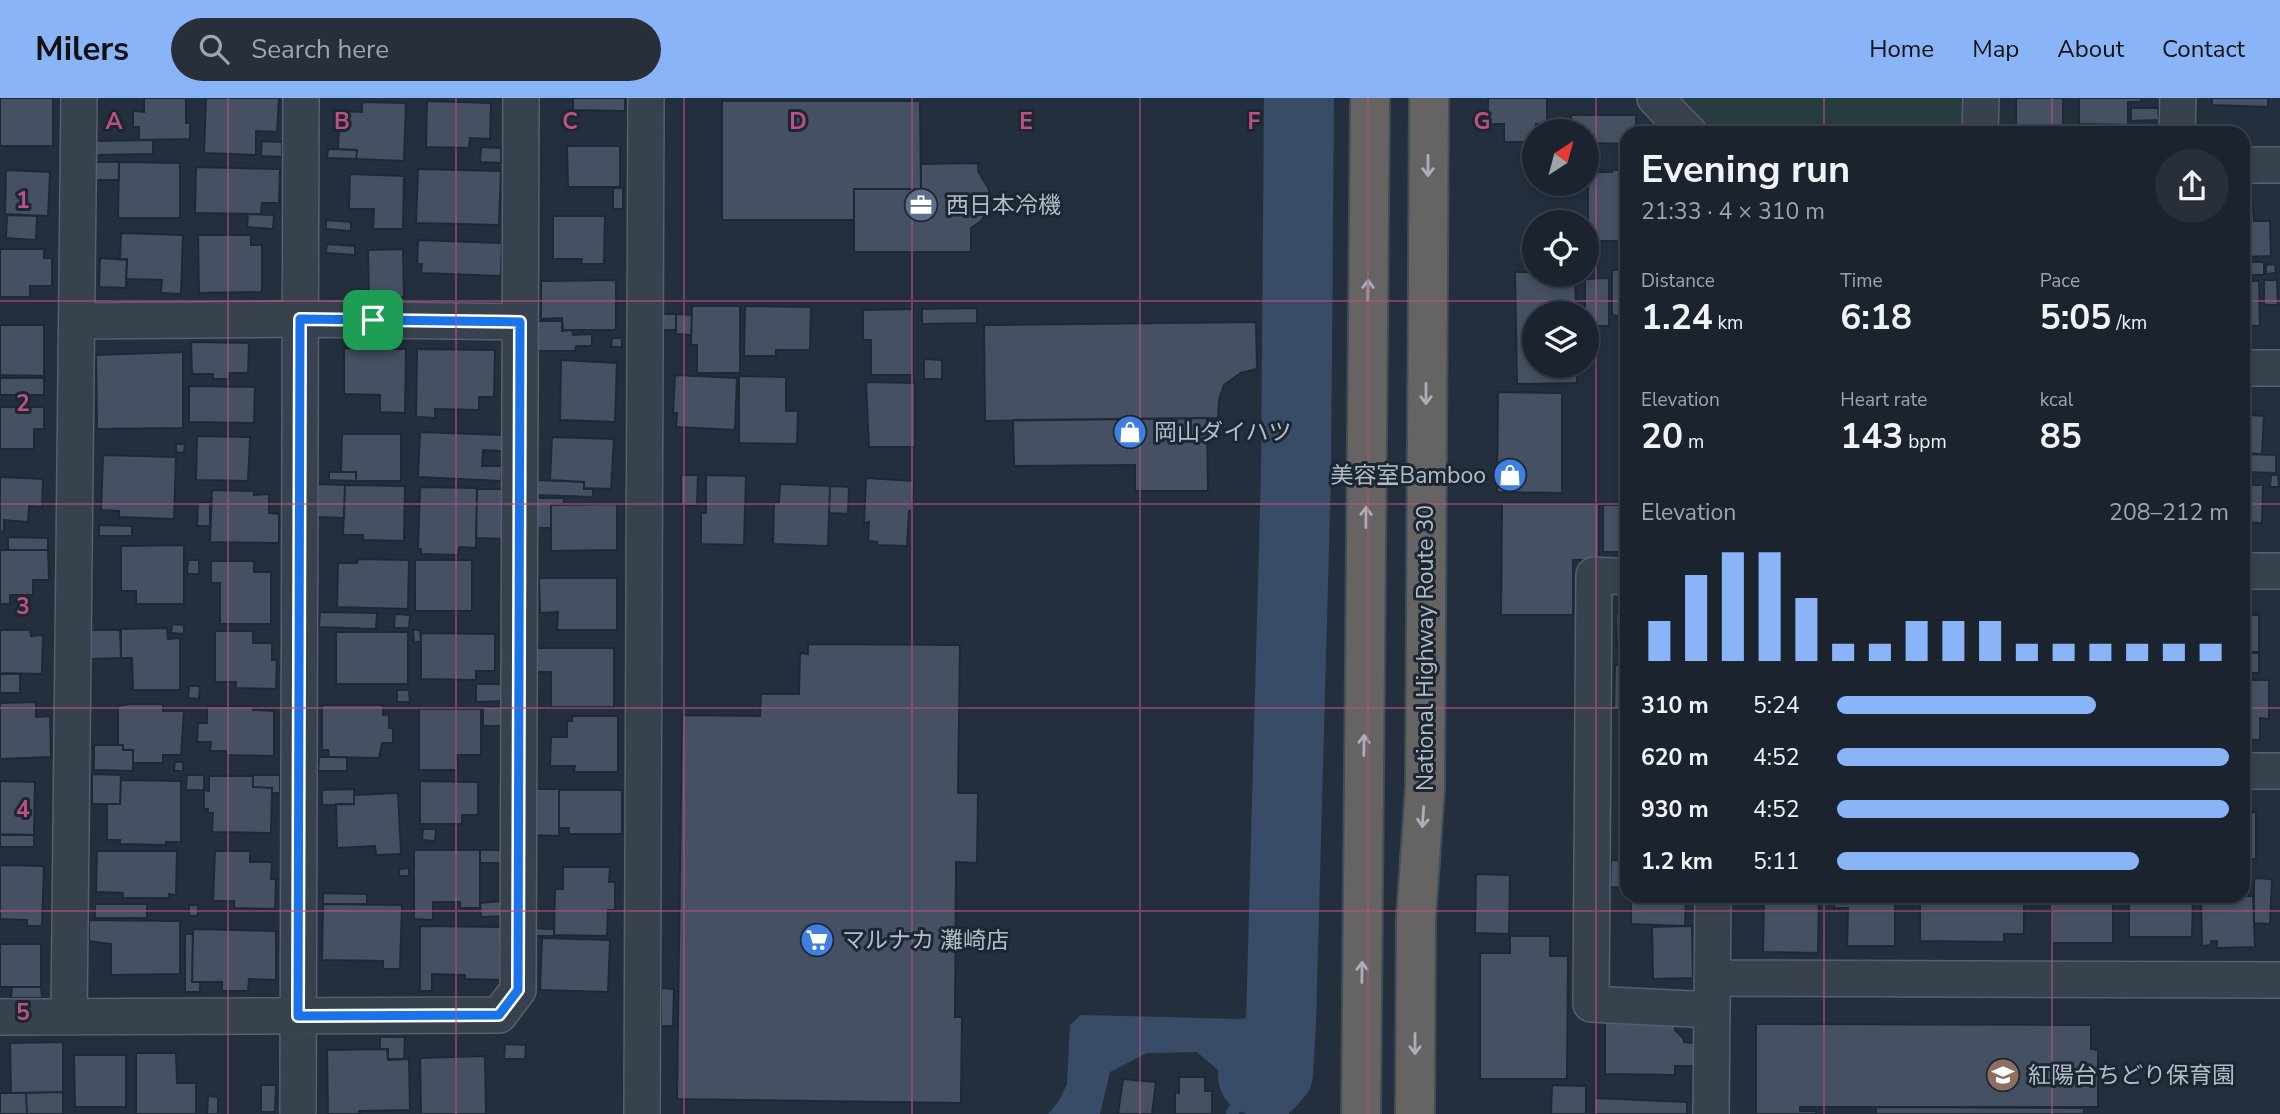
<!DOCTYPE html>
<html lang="en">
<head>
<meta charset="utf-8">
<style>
  body { margin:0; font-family:"Nunito Sans","Noto Sans JP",sans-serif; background:#282f3a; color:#f1f3f6; height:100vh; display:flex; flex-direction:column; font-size:26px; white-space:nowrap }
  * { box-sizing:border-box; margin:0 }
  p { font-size:23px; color:#a0a4aa }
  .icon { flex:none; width:38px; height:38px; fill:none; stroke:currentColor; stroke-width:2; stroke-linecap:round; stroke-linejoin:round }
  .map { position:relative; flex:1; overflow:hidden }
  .details { position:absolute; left:1620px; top:28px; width:630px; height:777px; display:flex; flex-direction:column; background:#1b232e; border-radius:21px; box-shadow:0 4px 10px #0003,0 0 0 2px #39404a }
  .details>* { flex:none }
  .needle { width:46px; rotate:36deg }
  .tools { position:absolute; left:1522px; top:21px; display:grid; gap:14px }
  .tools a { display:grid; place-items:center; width:77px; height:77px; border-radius:50%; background:#1b232e; box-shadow:0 4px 10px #0003,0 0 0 2px #39404a; font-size:35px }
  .pin { position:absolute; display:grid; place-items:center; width:60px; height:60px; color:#fff; margin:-30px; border-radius:14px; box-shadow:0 4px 10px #0006 }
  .round { display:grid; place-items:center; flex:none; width:74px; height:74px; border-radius:37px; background:#282f3a }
  .headline { display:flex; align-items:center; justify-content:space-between; height:119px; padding:0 21px }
  h1 { font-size:38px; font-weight:700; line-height:52px }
  .metrics { display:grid; grid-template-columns:repeat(3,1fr); gap:10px; height:119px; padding:7px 21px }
  .metrics div { display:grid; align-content:center }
  .metrics b { font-size:35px; font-weight:700 }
  .metrics small { font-size:19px; font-weight:400 }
  .metrics p { font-size:19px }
  .chart { height:196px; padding:14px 21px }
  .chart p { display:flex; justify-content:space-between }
  .chart svg { width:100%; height:126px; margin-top:7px; stroke:#8ab4f8; stroke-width:6 }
  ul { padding:0 21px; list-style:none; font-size:23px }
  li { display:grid; grid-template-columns:112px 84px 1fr; align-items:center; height:52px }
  li i { height:18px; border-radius:9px; background:#8ab4f8 }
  header { display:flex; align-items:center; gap:42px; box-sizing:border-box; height:98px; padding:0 35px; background:#8ab4f8; color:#111 }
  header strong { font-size:33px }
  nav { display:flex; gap:38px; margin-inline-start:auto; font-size:24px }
  .search { width:490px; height:63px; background:#282f3a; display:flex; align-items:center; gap:18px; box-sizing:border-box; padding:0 24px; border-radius:38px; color:#a0a4aa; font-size:26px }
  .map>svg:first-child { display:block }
</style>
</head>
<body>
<header>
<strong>Milers</strong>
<div class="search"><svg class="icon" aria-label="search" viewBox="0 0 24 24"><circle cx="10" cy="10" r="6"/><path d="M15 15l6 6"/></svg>Search here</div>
<nav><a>Home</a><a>Map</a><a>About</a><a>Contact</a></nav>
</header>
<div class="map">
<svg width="2280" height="1016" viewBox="0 0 2280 1016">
  <rect width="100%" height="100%" fill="#242f3e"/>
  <path fill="#263c3f" d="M1670,0h297v35h-262z"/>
  <path fill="#394c67" d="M1295,912l-6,104h-20l-72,-62 -50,1 -37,19 -10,42h-52l11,-13 8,-17 3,-59 11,-10 159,4z"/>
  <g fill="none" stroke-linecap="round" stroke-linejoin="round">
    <path stroke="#394c67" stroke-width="12" d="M1232,1015l22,-34"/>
    <path stroke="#394c67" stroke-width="70" d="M1253,978l1,3 14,6 10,-11 3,-52 15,-549 3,-375"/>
  </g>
  <path fill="#455162" stroke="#1f2835" stroke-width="2" d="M0,0h53v48h-53z
    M144,0h42v25h4v16l-51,1v-13h-6v-16l11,1z
    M206,0h73l-2,34 -21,-1v24l-52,-2z
    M573,0h52v13l-52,-1z
    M1488,0h59v26h-11l-1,18h-31v-18h-16z
    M2016,0h47v30l-47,-1z
    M2079,0h63l-1,4h-13v23l-49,-1z
    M2212,0h56v9l-56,-2z
    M427,3l64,2 -1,36 -20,-1 -1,10 -43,-1z
    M722,3h198l1,88h-67v31h-132z
    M362,4l44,1 -2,58 -48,-2 1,-9 -19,-1 2,-38 22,1z
    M2131,10h27l1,12 -28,1z
    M1571,17h65v18h-8v11l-41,-1v-12h-16z
    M1800,29v6h-21v-5z
    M153,42v14l-57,1v-14z
    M262,43l20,1v15l-21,-1z
    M567,48h53v41h-52z
    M481,49l20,1v15l-21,-1z
    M328,51l29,1 -1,9 -29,-1z
    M92,64h27v18h-27z
    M119,64l61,1v55h-62z
    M978,65v8l11,18 1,10 -2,12 -7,10 -10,7v24h-117v-63h67v-25z
    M196,69l84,2 -1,34h-17l-1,11 -66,-1z
    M418,71l83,2 -2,54 -83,-2z
    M6,72l44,2 -2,44 -43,-2z
    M1612,72h16v71h-40v-69h24z
    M350,76l54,2 -1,53h-30l1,-20h-25z
    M613,90h10v21h-10z
    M2253,109l1,14h16l1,35 -27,1v-49z
    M248,116l26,1 -1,14 -26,-2z
    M7,117l30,1 -1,24 -30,-2z
    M553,118h52l-1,48h-23l1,-5h-29z
    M326,122l25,2v9l-25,-2z
    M121,135l62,2 -2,59 -20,-1 1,-13 -36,-1 1,-20h-7z
    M198,137h53v10h11v47l-63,1z
    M418,142l84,3 -1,33 -80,-3 1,-9h-5z
    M327,146l28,2v9l-29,-2z
    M0,151h44v9h8v28h-22v11h-30z
    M403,151l1,48 -35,1 -1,-48z
    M100,160l27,2 -1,28 -27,-1z
    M2244,164h20v13h-20z
    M2275,166l1,9 -10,1v-9z
    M1612,172h16v52h-10v-6l-6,-1z
    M1515,174h20v3h40l1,38h-41v53h42v17l-60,1z
    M1609,180v48h-22v-13h-2v-34z
    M616,182v50h-53l-1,-12 -21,1v-38z
    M2264,182h13l1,25h-14z
    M2244,183h15l1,45h-16z
    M692,208h48v67h-43v-28h-6z
    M745,208l66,1 -1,43h-34v6h-32z
    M977,210v15l-55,1v-15z
    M913,211v66h-42v-35h-8v-30z
    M663,216h13v16h-13z
    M676,216l16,1 -1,20 -15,-1z
    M538,223h24v10l10,-1 1,5 19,-1v12h-16l-1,5h-37z
    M1256,224l1,47 -16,4 -17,12 -5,15 -1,18 -233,3 -1,-96z
    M0,227h44v51l-44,-1z
    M612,240h10v9h-11z
    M191,244l58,1 -1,30h-19v6h-16v-5h-21z
    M344,250l62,1 -1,64 -25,-1v-17l-36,-1z
    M417,251l78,1 -1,47h-15v13l-44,-1v9l-19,-1z
    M183,254v76l-86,1 -1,-74z
    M924,261l18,1v19h-18z
    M561,262l56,3 -2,59 -55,-2z
    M675,277l62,3 -2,52 -59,-3 1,-14h-4z
    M739,278l47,1v34h12l-1,33 -58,-1z
    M0,280h44v17h-44z
    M866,284l49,1v64h-46z
    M189,288l66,1 -1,36 -65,-1z
    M1498,294l64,1v100l-65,-1z
    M0,309h44v22h-10v20h-34z
    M2244,311h6v6l14,1 -2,38 -18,-1z
    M1207,320l1,73h-73v-26l-121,1 -1,-46z
    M420,334l83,3 -1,16 -19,-1 -1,16h20l-1,15 -83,-4z
    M342,336h59v47h-45v-9h-15z
    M197,338l53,1 -2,44 -52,-1z
    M552,339l62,2 -3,50 -27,-1v-6l-34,-2z
    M176,346h9l-1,9 -8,-1z
    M2247,356l29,1v18l-31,-1z
    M103,357l73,2 -2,62 -55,-2v-6l-18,-1z
    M329,374h27v9l-27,-1z
    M681,377h17l-1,31 -16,-1z
    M706,377l40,1 -2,69 -43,-1v-31h5z
    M2271,377h7l1,12h-9z
    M0,379l43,2 -1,28 -13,-1 -1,16 -24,-2v12l-4,-1z
    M866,380l48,3 -2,30h-3l-2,35 -30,-1v-3l-9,-1 1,-19 -5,1z
    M537,382l47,2v7h9v8l-56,-2z
    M318,386l27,1 -1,33 -27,-1z
    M780,386l50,2 -2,60 -55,-2 1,-42h5z
    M345,387l60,1 -1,55 -41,-1v-5h-20z
    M2244,387h19l-1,38 -18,-1z
    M830,388l19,1 -1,27 -19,-1z
    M420,389l57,1 -1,60 -17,-1 -1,8 -37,-1v-5h-3z
    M477,391h29v50l-30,-1z
    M212,392l42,1v4l15,-1v19l10,1v29l-69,-1z
    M534,400h30v6l-13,1v23h-17z
    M198,404l12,1v23h-13z
    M1502,405h97v57h-26v55h-72z
    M617,406v46l-66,1v-46z
    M1603,407h25v47h-25z
    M99,427l33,1v10h-33z
    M8,439l40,1v12h-40z
    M184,447v59h-48v-13h-15v-45z
    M0,452h48l1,30h-16v15h-23v9h-10z
    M358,461l51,1 -1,49 -71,-2 1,-44h19z
    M188,462h11v14h-12z
    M415,462h57v51h-57z
    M211,463h43v11h17v52h-51v-41h-9z
    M539,480h78v52h-60l1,-18 -18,1z
    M320,514l57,1 -1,16 -57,-2z
    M1616,515h12v34h-11z
    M395,516l15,1 -1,13h-15z
    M2244,517h15v37h-15z
    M172,526l12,1v9l-13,-1z
    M167,530l1,11 12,-1v52h-47l-1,-32h-11v-29z
    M0,532h30l1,6 12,-1 -1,39 -42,-1z
    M90,532h30l1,28 -30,1z
    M413,532h7l1,12h-7z
    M215,533h38v12h19v17h5l-1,29 -40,-1v-6h-21z
    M336,534h72v52h-72z
    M421,535l74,1v37h-19v9l-55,-1z
    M808,546l152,1 -2,148h20l-1,70 -21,-1 -1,155h7l-1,86 -284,-4 5,-384 78,1 1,-22h38l1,-41 8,1z
    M535,550h79v59h-63v-35h-16z
    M2244,555h15v20h-15z
    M1615,567h13v44h-14z
    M0,576h20v19h-20z
    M2244,582h25v39l-9,-1v22h-16z
    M476,586h28v17l-28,1z
    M189,588h11l-1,13 -11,-1z
    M397,592h12l1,12h-13z
    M36,604v15l14,-1 1,41 -51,2v-56z
    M129,606h34v7h21l-3,44h-18v8h-30v-13h-10v-5h-5v-39z
    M322,607h61v10l6,-1v14h4v15h-11l-3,15 -50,-1 -1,-7h-6z
    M207,608h46v4l21,1v45l-48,-1v-4h-16l1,-9h-14l1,-19h9z
    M483,609h21l-1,19h-20z
    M419,611h62v46h-24l1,15h-39z
    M572,618h46v56h-44l1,-6h-25l1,-29h16v-16h5z
    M94,647h29v5h10v21l-39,-1z
    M319,659h28v14h-29z
    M175,664h8v9h-9z
    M92,676l29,1 -1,29h-28z
    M187,677h17v15h-18z
    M253,677h27v18h-8v-5l-19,-1z
    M209,678h44v11l19,1 -1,45 -59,-1 1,-19h-5v-4h-4v-19l5,1z
    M121,682l60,1v61h-15v3l-46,-1v-4h-13v-36h13z
    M0,683l35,1 -1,53 -34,-1z
    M420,683l58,1v33h-16v9h-42z
    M354,691v15l-32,1v-15z
    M532,691h27v47l-28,-1z
    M559,692h63v44h-53v-6h-10z
    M398,695l3,61 -25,1 -1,-9 -38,2 -1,-44h18v-9z
    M2244,714h12v47h-12z
    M423,731h13l-1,12 -13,-1z
    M0,737h34v12h-34z
    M414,752h66v58h-20v-6h-27v18l-19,-1z
    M480,752h25v13h-25z
    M97,753h80l-1,44 -7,-1v4h-46v-5l-27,-1z
    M215,753h35v11h22l-1,17h5l-1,30 -41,-1v-7h-21z
    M1611,762l17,1v27l-18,-1z
    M0,767l44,1 -2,60h-15v-6l-27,-1z
    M563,769h47l-1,15h6v28h-7l-1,26 -53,-1 1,-46h8z
    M409,770v8h-10v-7z
    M1476,776l34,1 -1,59 -34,-1z
    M2254,780l18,1 -2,45 -16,-1z
    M323,795l44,1v10h-44z
    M1631,798h55l-1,30 -54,-2z
    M1764,798h55l-1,57 -55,-1z
    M1834,798h61v50h-48l1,-38h-14z
    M1920,798h104v38h-20v8l-84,-1z
    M2051,798h62v47h-61z
    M2129,798h64l-1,41h-63z
    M2201,798h52l2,51 -38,1v-7h-6v4l-9,1z
    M502,803l1,15 -22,1 -1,-14z
    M95,806h52v14h-52z
    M323,806l79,1 -2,64h-17v-8l-61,-1z
    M189,807h9v11h-9z
    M89,822l91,1v53l-69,1v-31l-22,-3z
    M420,828l81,1 -1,53 -35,-1v-4l-33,-1v17h-12z
    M1692,828l1,52 -40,1 -1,-52z
    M531,830l23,1v7h-23z
    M193,831l83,2v49l-27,-1 -1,12h-26v-9h-30z
    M185,836h8l-1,48h8v10h-15z
    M1510,838h40v20h18l-1,123h-87v-126h30z
    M542,840l68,2 -2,52 -68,-2z
    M0,846h41v43h-41z
    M12,889h29l1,11h-31z
    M661,890l13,1 -1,37h-12z
    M1605,922l70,1v9l9,9v3l10,1v23h-19v9l-70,-1z
    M1756,926l335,1v24l7,1v57h-298v4h16v3h-60z
    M380,939h25l-1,22h-16v-10h-8z
    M63,944v50l-52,1 -1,-50z
    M505,946l21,1 -1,14h-21z
    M387,951l1,11 21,-1 1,51 -51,1 1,3h-32l-1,-64z
    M136,955h40l1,30h19v31h-60z
    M74,957h52v52h-51z
    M485,958l1,58h-65l-1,-56z
    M1179,979h26v14h7v23h-37v-22l4,1z
    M1123,981l33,3 -4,32h-34z
    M261,987h15l-1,27h-14z
    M1552,987l34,1v28h-35z
    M63,994v22h-36l-1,-21z
    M0,995h26l1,21h-27z
    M208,998l10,1v17h-11z
    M1594,1000l93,4v12h-93z
    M1876,1009l208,1v6h-208z"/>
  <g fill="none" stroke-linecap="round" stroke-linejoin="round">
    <defs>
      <path id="minor" d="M1655,0l34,35
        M1980,35l1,-35
        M2177,35l1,-35
        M2244,67h36
        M78,223l222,-2 220,3
        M2244,270h36
        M2244,473h36
        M1628,479l-34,-2 -3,429 121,6
        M2244,673h36
        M1712,880l568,2
        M69,917l10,-917
        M0,919l499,-2 19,-25 3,-892
        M298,1013l3,-1013
        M642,1016l4,-1016
        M1711,1016l2,-218"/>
      <path id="trunk" d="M1361,1016l9,-1016
        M1415,1016l1,-196 9,-131 4,-689"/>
    </defs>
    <use href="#minor" stroke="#565f6c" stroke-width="38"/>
    <use href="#trunk" stroke="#434c59" stroke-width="42"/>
    <use href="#minor" stroke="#38414e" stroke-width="35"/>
    <use href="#trunk" stroke="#656462" stroke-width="38"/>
  </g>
  <defs><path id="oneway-shaft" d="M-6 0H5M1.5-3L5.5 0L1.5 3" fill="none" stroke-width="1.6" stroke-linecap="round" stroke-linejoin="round" transform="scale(1.75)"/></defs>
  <g stroke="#a8afba">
    <use href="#oneway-shaft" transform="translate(1428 68) rotate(90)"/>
    <use href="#oneway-shaft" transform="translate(1368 192) rotate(-89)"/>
    <use href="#oneway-shaft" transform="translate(1426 296) rotate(90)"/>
    <use href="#oneway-shaft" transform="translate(1366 419) rotate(-89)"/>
    <use href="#oneway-shaft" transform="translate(1364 647) rotate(-89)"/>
    <use href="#oneway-shaft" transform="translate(1423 719) rotate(94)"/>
    <use href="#oneway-shaft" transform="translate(1362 874) rotate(-89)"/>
    <use href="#oneway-shaft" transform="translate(1415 946) rotate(90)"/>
  </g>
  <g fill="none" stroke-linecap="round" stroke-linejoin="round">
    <defs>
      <path id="route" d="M300,221l220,3 -2,668 -19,25 -201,1z"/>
    </defs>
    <use href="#route" stroke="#fff" stroke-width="14"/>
    <use href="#route" stroke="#1a73e8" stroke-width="9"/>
  </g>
  <path fill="none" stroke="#bd5182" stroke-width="2" stroke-opacity="0.55" d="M228,0v1016M456,0v1016M684,0v1016M912,0v1016M1140,0v1016M1368,0v1016M1596,0v1016M1824,0v35M2052,0v35M0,203h1628M2244,203h36M0,406h1628M2244,406h36M0,610h1628M2244,610h36M1824,798v218M2052,798v218M0,813h2280"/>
  <defs>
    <symbol id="office-disc" viewBox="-11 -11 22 22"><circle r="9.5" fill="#5c6f8a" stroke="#1d2633"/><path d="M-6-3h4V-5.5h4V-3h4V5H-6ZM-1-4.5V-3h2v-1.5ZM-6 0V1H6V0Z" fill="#fff"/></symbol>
    <symbol id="shop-disc" viewBox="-11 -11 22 22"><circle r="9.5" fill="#3f7fe0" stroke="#1d2633"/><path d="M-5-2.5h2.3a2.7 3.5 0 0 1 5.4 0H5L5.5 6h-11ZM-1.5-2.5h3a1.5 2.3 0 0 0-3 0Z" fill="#fff"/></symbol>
    <symbol id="supermarket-disc" viewBox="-11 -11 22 22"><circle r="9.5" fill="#3f7fe0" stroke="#1d2633"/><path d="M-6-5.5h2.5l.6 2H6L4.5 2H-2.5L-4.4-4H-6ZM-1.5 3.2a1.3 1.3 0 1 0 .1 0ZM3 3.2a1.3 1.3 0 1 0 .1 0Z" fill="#fff"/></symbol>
    <symbol id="school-disc" viewBox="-11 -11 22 22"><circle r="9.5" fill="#8d6e63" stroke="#1d2633"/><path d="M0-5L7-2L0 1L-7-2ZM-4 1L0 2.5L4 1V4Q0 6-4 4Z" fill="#fff"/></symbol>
  </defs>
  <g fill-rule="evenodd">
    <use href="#office-disc" x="902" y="88" width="38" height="38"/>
    <use href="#shop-disc" x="1111" y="315" width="38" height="38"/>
    <use href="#shop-disc" x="1491" y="358" width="38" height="38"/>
    <use href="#supermarket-disc" x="798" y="823" width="38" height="38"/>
    <use href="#school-disc" x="1984" y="958" width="38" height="38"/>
  </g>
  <g text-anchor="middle" stroke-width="6" stroke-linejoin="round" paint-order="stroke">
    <g font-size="23" fill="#b4bcc9" stroke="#1d2633" text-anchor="start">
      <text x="946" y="115">西日本冷機</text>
      <text x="1154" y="342">岡山ダイハツ</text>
      <text x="1486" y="385" text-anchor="end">美容室Bamboo</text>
      <text x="842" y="850">マルナカ 灘崎店</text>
      <text x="2028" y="985">紅陽台ちどり保育園</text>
    </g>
    <g font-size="23" fill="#b4bcc9" stroke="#1d2633">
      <text transform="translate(1425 550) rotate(-90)" y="8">National Highway Route 30</text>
    </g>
  </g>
  <g font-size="23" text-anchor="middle" font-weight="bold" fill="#bd5182" stroke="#1d2633" stroke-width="6" stroke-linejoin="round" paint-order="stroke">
    <text x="114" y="31">A</text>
    <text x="342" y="31">B</text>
    <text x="570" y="31">C</text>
    <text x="798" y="31">D</text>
    <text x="1026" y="31">E</text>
    <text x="1254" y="31">F</text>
    <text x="1482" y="31">G</text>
    <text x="23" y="110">1</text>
    <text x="23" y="313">2</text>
    <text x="23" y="516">3</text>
    <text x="23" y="719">4</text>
    <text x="23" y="922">5</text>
  </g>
</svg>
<div class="tools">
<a><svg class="needle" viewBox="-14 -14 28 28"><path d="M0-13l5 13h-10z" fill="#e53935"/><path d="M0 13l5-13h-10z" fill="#a0a4aa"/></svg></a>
<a><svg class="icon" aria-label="locate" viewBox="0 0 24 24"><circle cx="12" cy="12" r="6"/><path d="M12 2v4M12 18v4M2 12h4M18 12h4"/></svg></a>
<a><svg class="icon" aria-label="layers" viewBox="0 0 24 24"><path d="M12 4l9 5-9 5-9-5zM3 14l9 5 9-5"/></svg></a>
</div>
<div class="pin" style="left:373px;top:222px;background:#1e9e55"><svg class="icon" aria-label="arrive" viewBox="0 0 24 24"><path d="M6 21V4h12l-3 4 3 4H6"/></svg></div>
<section class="details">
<div class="headline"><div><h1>Evening run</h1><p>21:33 · 4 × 310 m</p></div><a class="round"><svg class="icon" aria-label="share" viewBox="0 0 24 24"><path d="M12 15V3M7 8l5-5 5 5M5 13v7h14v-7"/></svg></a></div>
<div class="metrics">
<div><p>Distance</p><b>1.24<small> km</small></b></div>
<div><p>Time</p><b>6:18</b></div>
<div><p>Pace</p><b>5:05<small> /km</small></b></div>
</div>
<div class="metrics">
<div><p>Elevation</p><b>20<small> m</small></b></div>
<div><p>Heart rate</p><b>143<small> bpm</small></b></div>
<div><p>kcal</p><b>85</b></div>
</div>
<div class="chart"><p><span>Elevation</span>208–212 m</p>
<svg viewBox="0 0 160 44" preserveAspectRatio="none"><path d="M5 44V30M15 44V14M25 44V6M35 44V6M45 44V22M55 44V38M65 44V38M75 44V30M85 44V30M95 44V30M105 44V38M115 44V38M125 44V38M135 44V38M145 44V38M155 44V38"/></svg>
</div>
<ul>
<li><b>310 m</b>5:24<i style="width:66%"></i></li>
<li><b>620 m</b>4:52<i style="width:100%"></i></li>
<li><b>930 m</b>4:52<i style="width:100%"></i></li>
<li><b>1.2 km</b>5:11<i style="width:77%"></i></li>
</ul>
</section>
</div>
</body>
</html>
